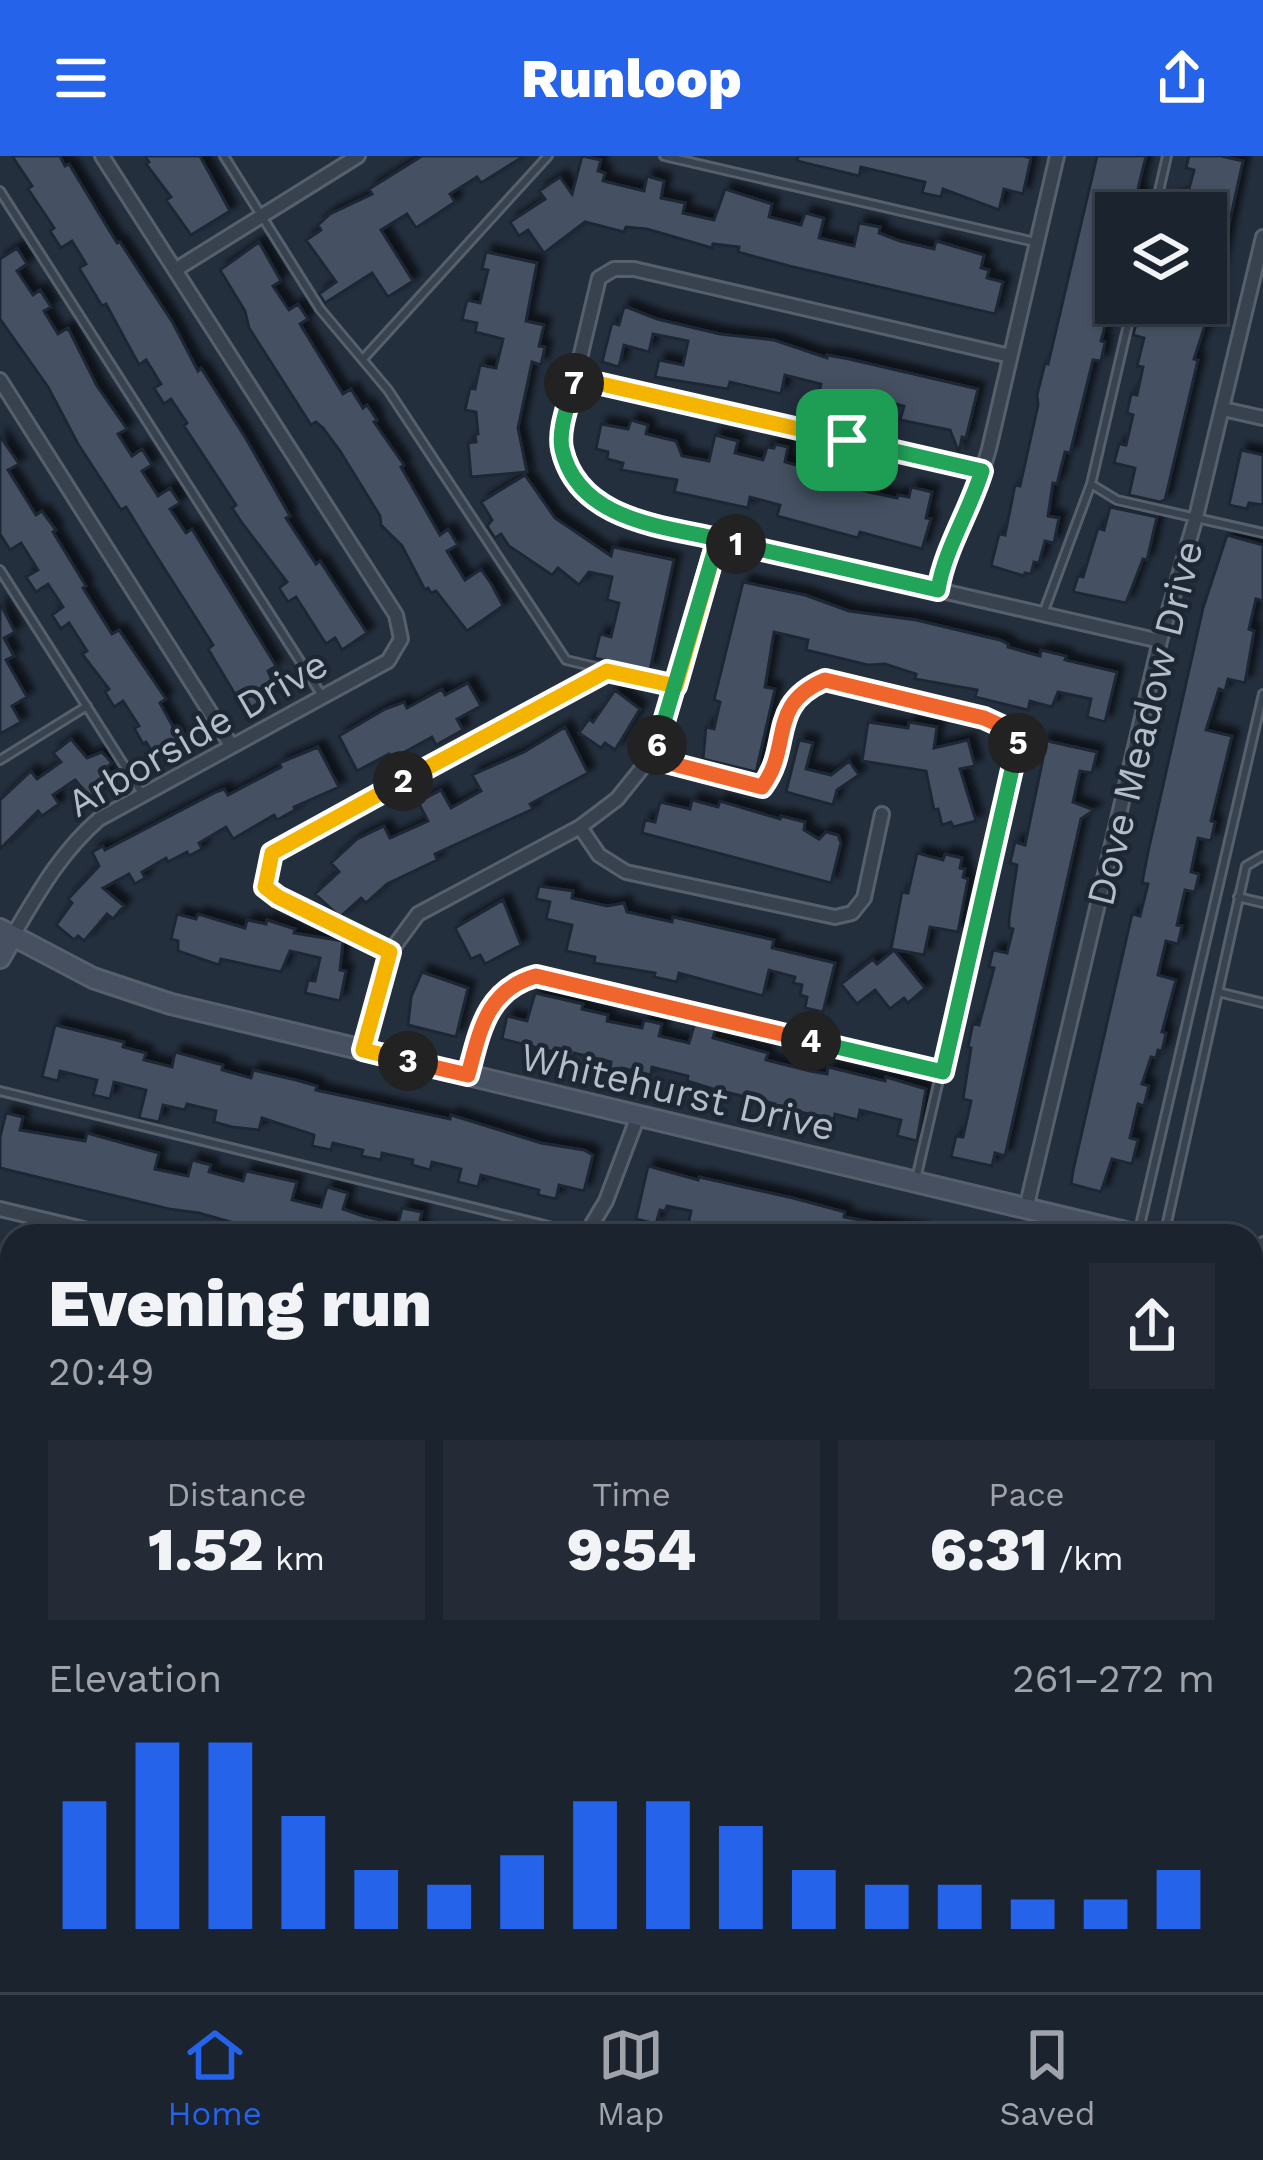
<!DOCTYPE html>
<html lang="en">
<head>
<meta charset="utf-8">
<style>
  body { margin:0; font-family:"Work Sans",sans-serif; background:#242b36; color:#f1f3f6; height:100vh; display:flex; flex-direction:column; font-size:45px; white-space:nowrap }
  * { box-sizing:border-box; margin:0 }
  p { font-size:39px; color:#a0a4aa }
  .icon { flex:none; width:66px; height:66px; fill:none; stroke:currentColor; stroke-width:2; stroke-linecap:round; stroke-linejoin:round }
  .map { position:relative; flex:1; overflow:hidden }
  .drawer { position:absolute; left:0px; top:1068px; width:1263px; height:768px; display:flex; flex-direction:column; background:#1b232e; border-radius:36px 36px 0 0; box-shadow:0 3px 9px #0004,0 0 0 3px #39404a }
  .drawer>* { flex:none }
  .buttons { position:absolute; left:1095px; top:36px; display:grid; gap:24px }
  .buttons a { display:grid; place-items:center; width:132px; height:132px; border-radius:0px; background:#1b232e; box-shadow:0 3px 9px #0004,0 0 0 3px #39404a; font-size:60px }
  .pin { position:absolute; display:grid; place-items:center; width:102px; height:102px; color:#fff; margin:-51px; border-radius:24px; box-shadow:0 6px 18px #0006 }
  .km { position:absolute; width:60px; height:60px; margin:-30px; border-radius:50%; background:#222; color:#fff; font-size:33px; line-height:60px; text-align:center }
  .round { display:grid; place-items:center; flex:none; width:126px; height:126px; border-radius:0px; background:#242b36 }
  .headline { display:flex; align-items:center; justify-content:space-between; height:204px; padding:0 48px }
  h1 { font-size:66px; font-weight:800; line-height:90px }
  .stats { display:grid; grid-template-columns:repeat(3,1fr); gap:18px; height:204px; padding:12px 48px }
  .stats div { display:grid; align-content:center; border-radius:0px; background:#242b36; text-align:center }
  .stats b { font-size:60px; font-weight:800 }
  .stats small { font-size:33px; font-weight:400 }
  .stats p { font-size:33px }
  .chart { height:336px; padding:24px 48px }
  .chart p { display:flex; justify-content:space-between }
  .chart svg { width:100%; height:216px; margin-top:12px; stroke:#2563eb; stroke-width:6 }
  header { display:flex; justify-content:space-between; align-items:center; height:156px; padding:0 48px; background:#2563eb; color:#fff; font-size:54px; font-weight:800 }
  .tabs { display:flex; justify-content:space-around; align-items:center; height:168px; border-top:3px solid #39404a; background:#1b232e; font-size:33px; color:#a0a4aa }
  .tabs a { display:grid; justify-items:center; gap:6px }
  .tabs .active { color:#2563eb }
  .map>svg:first-child { display:block }
</style>
</head>
<body>
<header><svg class="icon" aria-label="menu" viewBox="0 0 24 24"><path d="M4 6h16M4 12h16M4 18h16"/></svg>Runloop<svg class="icon" aria-label="share" viewBox="0 0 24 24"><path d="M12 15V3M7 8l5-5 5 5M5 13v7h14v-7"/></svg></header>
<div class="map">
<svg width="1263" height="1836" viewBox="0 0 1263 1836">
  <defs>
    <filter id="shadow"><feDropShadow dx="7" dy="-7" stdDeviation="3" flood-color="#0009"/></filter>
  </defs>
  <rect width="100%" height="100%" fill="#242f3e"/>
  <path fill="#455162" stroke="#1f2835" stroke-width="3" filter="url(#shadow)" d="M12,0h48l5,10 4,-2 48,79 3,-1 53,81 25,48 3,-3 44,69 45,79 -4,2 30,46 4,-3 47,72 -25,17 -7,-12 -9,6 -30,-47 -8,5 -9,-14 8,-6 -45,-59 -10,-15 4,-3 -52,-79 3,-3 -16,-24 -7,5 -10,-16 7,-4 -15,-24 -7,5 -33,-61 -4,2 -9,-15 -14,-23 7,-4 -14,-23 -11,7 -11,-17 4,-3 -26,-39 4,-3z
    M145,0h55l30,55 -39,24 -25,-35 5,-3 -25,-33 3,-2z
    M422,0h102l-43,27 -4,-6 -27,17 5,8 -39,26 -9,-14 -26,16 32,51 -25,16 -16,-24 -47,30 -6,-9 17,-12 -30,-42 15,-10 -3,-5 12,-11 42,-20 -3,-5z
    M582,0l19,4 -3,11 7,2 -2,8 41,10 3,-15 17,5 -3,17 24,5 -2,10 31,7 11,-31 47,15 -3,13 32,8 4,-12 19,5 -5,20 35,8 5,-23 21,4 -1,6 21,8 34,8 2,-8 48,14 -3,13 8,2 -2,8 16,4 -8,32 -206,-48 -51,-14 1,-5 -26,-3 -1,4 -65,-19 -21,-2 -2,5 -39,-10 -41,31 -16,-23 -9,6 -9,-14 35,-23 -6,-8 21,-14 12,17z
    M798,0h225l8,2 -8,36 -19,-5 -5,21 -56,-21 -2,8 -19,-4 3,-11 -64,-15 -2,9 -62,-15z
    M1097,0h49l-9,37 5,1 -4,18 -15,-4 -1,5h-6v74l-15,54 4,1 -4,19 -8,-1 -23,93 -5,-1 -8,32 -4,-1 -5,33 11,2 -5,25 -9,-2 -6,22 -5,-1 -3,12 -6,-1 -1,3 -33,-10 8,-32 6,1 10,-50 5,1 18,-81 -1,-10 8,-32 3,1z
    M1189,0h32l22,5 -32,146 -5,-1v-93h-34l4,-16 10,3 8,-30 -8,-2z
    M259,86l22,39 -8,5 16,24 9,-6 10,15 -8,5 43,70 8,-5 12,19 4,-3 10,15 -3,2 30,43 -3,2 39,68 8,-6 10,16 -11,6 18,29 16,-11 11,16 11,21 -36,25 -31,-40 -5,2 -3,-5 -3,2 -23,-44 -21,-21 -1,-9 -40,-65 -17,-23 -7,-6 -5,3 -62,-97 -4,-17 -25,-41z
    M17,92l10,16 -10,7 16,24 7,-5 11,17 -7,4 14,23 10,-6 29,58 30,43 -9,5 14,22 10,-7 10,16 -10,6 16,25 12,-8 10,15 -10,6 16,24 6,-4 84,137 -8,5 9,21 -32,19 -37,-62 5,-4 -63,-99 -24,-39 -5,3 -43,-66 -30,-57 -48,-68v-60z
    M486,96l51,11 -11,58 18,4 -5,21 6,1 -4,18 -9,-3 -14,66 9,44 -56,5 -3,-34 8,-1 -1,-8h3l-2,-22 -11,-2 5,-22 5,1 5,-24 16,3 7,-29 -28,-7 2,-9 -15,-3 5,-20 13,3 8,-33 -6,-1z
    M1168,147l42,7 -16,49 4,1 -33,140 -5,2 -31,-7 6,-27 -21,-5 5,-19 7,1 7,-30 -6,-2 4,-19 6,1 6,-28 -6,-1 7,-28 -11,-3 4,-15 26,4z
    M624,150l33,13 63,15 54,6 53,18v-3l22,4 129,30 -12,49 -4,-1 -3,16 -9,-23 -50,-10 4,-14 -43,-11 -2,8 -23,-5 -4,14 -17,-4 6,-24 -36,-9 -4,19 -51,-12 -2,7 -73,-12 4,-17 24,5 5,-24 -35,-7 -4,18 -25,-7 -5,22 -17,-5 10,-39 7,2z
    M631,264l17,5 -2,9 30,7 6,15 27,5 6,-26 23,6 -3,12 28,7 4,-13 7,1 1,-4 13,3 -3,15 43,12 1,-4 17,4 -3,10 26,8 28,6 1,-3 11,2 2,-10 21,5 -6,26 5,1 -9,30 -62,-17 -2,6 -81,-22 3,-11 -30,-8 -2,11 -74,-16 3,-12 -56,-10 2,-7 -16,-4 1,-7 -12,-3 5,-25 27,5z
    M0,280l19,28 -11,6 28,45 6,-4 14,19 -3,2 33,54 -3,2 29,46 7,-4 47,69 -6,4 22,40 -23,14 -5,-2 -8,-13 -3,2 -9,-16 5,-2 -16,-25 -9,6 -9,-15 4,-3 -27,-35 5,-3 -18,-28 -8,6 -9,-14 11,-8 -15,-23 -12,8 -10,-15 12,-7 -17,-27 -11,7 -10,-16z
    M1241,294l22,5v50l-14,-2 -2,6 -18,-4z
    M525,319l30,43 56,38 2,-9 61,13 -24,110 -56,-12 6,-24 11,3 8,-34 -12,-3 5,-23 -23,-5 -10,13 -21,-17 -6,7 -43,-29 -8,-12 -6,4 -8,-12 5,-6 -11,-18z
    M1110,351l47,10 -10,43 -4,-1 -17,44 -53,-11 5,-16 5,1 15,-49 6,2z
    M1227,379l36,10v56l-7,-2 -7,30 5,2 -9,52 -17,-4 -3,12 -6,-2 -13,41 26,6 -21,85 4,1 -4,19 -13,-3 -7,34 8,2 -4,18 -10,-2 -8,35 5,1 -4,18 -12,-3 -8,34 18,5 -14,52 4,1 -4,18 -4,-1 -2,8 -5,-1 -9,27 7,2 -5,20 -6,-2 -8,34 8,2 -6,24 -20,-5 -11,33 -30,-8 2,-13 59,-257 8,2 8,-32 -6,-1 6,-31 55,-244z
    M743,426l62,13 44,16 67,9 84,20 8,4v3l32,9 1,-6 25,6 -1,4 52,12 -12,50 -18,-5 4,-18 -33,-7 -6,15 -22,-6 -2,9 -53,-13 2,-7 -62,-11 1,-5 -31,-10 -17,1 -62,-15 2,-10 -34,-8 -9,55 10,2 -19,83 -53,-13 3,-32 8,2 6,-27 -6,-2z
    M0,447l15,29 -11,6 10,18 -8,4 21,37 -15,9 9,16 -21,12z
    M468,527l13,23 -24,13 6,11 -27,15 -4,-8 -40,22 -3,-5 -32,17 -18,-35 46,-27 19,-7 3,6 35,-19 3,6z
    M615,534l25,19 -25,41 -10,-7 -4,5 -22,-15 10,-14 4,3z
    M868,566l40,6 1,-6 28,5 -3,21 34,-8 7,26 -15,3 16,52 -23,6 -2,-5 -9,3 -4,-16 -4,1 -8,-39 -64,-10z
    M565,571l23,46 -58,31 3,5 -98,45 2,6 -50,24 -21,19 -5,-5 -21,19 -25,-23 24,-22 -8,-9 26,-24 27,-13 6,12 38,-17 -10,-19 23,-12 10,18 30,-17 -9,-16 52,-23z
    M71,583l16,19 15,-6 10,11 -8,7 8,9 -21,19 -16,-18 -22,15 6,9 -17,12 -4,-5 -38,38v-49l31,-29 6,8 24,-17 -8,-9z
    M799,584l14,3 -7,26 25,6 18,-14 10,14 -22,15 -4,15 -47,-13z
    M1043,584l54,12 -5,21 -12,-2 -7,31 21,8 -13,9 -76,337 -10,-3 -3,13 -41,-9 5,-21 7,1 8,-36 -8,-2 8,-51 -3,-1 5,-24 6,2 15,-57 -5,-1 4,-17 14,3 6,-24 -4,-1v-10l8,-53 -7,-2 5,-21 10,3 18,-87 -4,-1z
    M318,591l21,40 -45,20 1,3 -18,10 -3,-5 -41,24 -7,-12 -27,16 3,6 -13,7 -2,-4 -19,10 -2,-4 -24,14 3,6 -10,6 -6,-10 -26,14 21,18 -11,13 -6,-5 -23,27 -6,-5 -4,4 -18,-15 16,-22 -4,-4 31,-33 -7,-14 11,-6 2,4 111,-58 8,-3 4,6 53,-28 -2,-4z
    M692,644l26,7 2,-6 60,18 1,-3 24,6 -1,8 15,9 7,-7 12,3 3,8 -10,40 -189,-50 3,-13 10,2 5,-20 30,7z
    M917,697l26,7 2,-6 17,4 -2,10 5,1 -2,8 5,2 -10,53 -28,-5 -6,28 -33,-6 11,-57 6,1z
    M539,730l34,5 -1,7 35,8 17,-3 3,9 45,10 1,-5 101,23 -2,8 63,15 -12,49 -18,-4 2,-11 -7,-2 2,-10 -9,-2 2,-6 -26,-7 -6,26 -84,-23 -2,9 -23,-5 1,-4 -61,-10 1,-6 -29,-6 6,-26 -26,-6 4,-17 -14,-3z
    M503,744l18,45 -36,19 -5,-9 -9,4 -16,-31z
    M177,758l19,5 2,-5 47,14 2,-8 19,4 1,-4 28,9 -1,4 49,8 -3,29 6,1 -6,30 -35,-8 3,-13 7,1 5,-23 -30,-7 -9,21 -60,-13 -2,6 -41,-14v-10l-7,-2z
    M894,794l31,38 -17,15 -4,-5 -14,11 -15,-19 -18,14 -16,-20 32,-25 4,5z
    M422,816l46,16 -12,49 -48,-12 3,-28z
    M535,837l48,11 -1,5 26,6 -1,6 35,7 2,-8 18,4 -3,12 30,7 6,-21 21,5 -3,11 55,15 -2,7 44,11 17,3 1,-7 57,14 1,-4 40,12 -9,52 -20,-5 4,-16 -41,-10 -2,10 -23,-6 -1,5 -59,-12v-3l-62,-15 -26,-8 1,-5 -36,-9 -1,8 -29,-7 -1,4 -11,-3 1,-7 -37,-9 -1,4 -71,-18 5,-23 20,5z
    M55,869l69,17 -1,5 23,6 -2,7 28,7 3,-15 48,13 -1,5 29,8 2,-8 43,10 21,6 -1,4 134,29 1,-4 90,28 43,7 9,5 -9,36 -25,-6 -3,14 -18,-4 1,-5 -58,-15 -3,12 -20,-5 3,-13 -29,-7 -2,8 -18,-5 1,-5 -31,-7 -1,7 -20,-4 2,-6 -30,-7 -2,7 -19,-4 2,-11 -52,-17 -3,12 -27,-3 -18,-5 2,-11 -29,-7 -2,6 -22,-5 -4,17 -20,-4 7,-28 -32,-8 -4,17 -17,-4 4,-15 -37,-9 -2,10 -16,-4z
    M6,957l17,4 -3,13 65,11 2,-8 72,20 -4,16 33,7 4,-16 19,5 -2,7 34,9 3,-10 51,11 -5,18 29,7 6,-20 21,6 -5,16 20,7 35,8 4,-16 20,4 -4,17 9,2v5h-147l-81,-23 -30,-4 -169,-41v-31z
    M648,1010l50,14 1,-3 94,21 52,14 -1,5 77,14v5h-127l-29,-9 -2,9h-25l1,-3 -34,-8 -1,4 -16,-4 3,-14 -24,-5 -2,5 -5,-1 -4,14 -20,-5z
    M0,1792l12,3v29h114l30,6 -1,6h-155z
    M465,1824h161l-3,12h-129l-29,-7z
    M936,1824h151l30,7 -1,5h-183z"/>
  <g fill="none" stroke-linecap="round" stroke-linejoin="round">
    <defs>
      <path id="lane" d="M224,0l96,153 68,81 178,270 109,26
        M664,0l371,86
        M0,35l321,503
        M1154,57l13,-57
        M363,203l185,-203
        M576,223l406,92
        M1091,328l26,16 146,33
        M0,414l143,225
        M1044,455l47,-127 42,-181
        M652,602l110,29c31,-41 4,-82 63,-107l159,38 35,16 -103,445
        M0,604l87,-54
        M1238,741l25,6
        M387,794l-109,-53 -13,-10 8,-34 332,-180
        M1218,836l45,11
        M469,916c12,-44 19,-82 67,-96l407,96
        M0,935l585,144
        M594,1067l27,13
        M1138,1078l125,-540
        M1164,1080l82,-370 17,-10
        M1251,1093l12,-8
        M0,1169l12,3
        M1251,1236l12,3
        M0,1404l12,3
        M1251,1473l12,3
        M0,1636l12,3
        M1251,1708l12,3
        M770,1824l50,12"/>
      <path id="street" d="M175,114l183,-114
        M1010,200l-376,-87h-20l-15,9 -36,152c-1,40 25,66 57,87l540,124
        M0,224l231,365
        M1223,253l40,9
        M938,434l5,-30 29,-55 17,-56 68,-293
        M580,671l19,28 27,17 209,45 17,-4 12,-15 18,-84
        M12,781c26,-44 48,-84 87,-118l289,-158 13,-22 -5,-24 -294,-459
        M363,894l27,-98 28,-38 162,-87 37,-28 37,-46 13,-32 51,-182
        M0,1053l113,27
        M1026,1053l134,-568 36,-124 67,-280
        M585,1080l21,-35 32,-85
        M0,1288l12,2
        M1251,1356l12,3
        M0,1521l12,3
        M1251,1590l12,3
        M0,1754l12,3
        M287,1824l50,12
        M1243,1824l20,7
        M211,1836l3,-12"/>
      <path id="secondary" d="M0,773l93,49 78,26 971,232
        M0,802l12,-21
        M1251,1106l12,3"/>
    </defs>
    <use href="#lane" stroke="#565f6c" stroke-width="12"/>
    <use href="#street" stroke="#565f6c" stroke-width="18"/>
    <use href="#secondary" stroke="#565f6c" stroke-width="24"/>
    <use href="#lane" stroke="#38414e" stroke-width="6"/>
    <use href="#street" stroke="#38414e" stroke-width="12"/>
    <use href="#secondary" stroke="#465061" stroke-width="18"/>
  </g>
  <g fill="none" stroke-linecap="round" stroke-linejoin="round">
    <defs>
      <path id="split-1" d="M736,388l202,46c7,-42 31,-77 44,-119l-135,-31"/>
      <path id="split-2" d="M403,625l204,-110 69,15 42,-147 18,5"/>
      <path id="split-3" d="M403,625l-131,72 -7,34 13,10 112,55 -27,98 45,11"/>
      <path id="split-4" d="M408,905l60,14c12,-44 18,-85 68,-99l275,65"/>
      <path id="split-5" d="M811,885l132,31 75,-329"/>
      <path id="split-6" d="M657,589l-7,13 112,29c31,-41 4,-82 63,-107l159,38 35,16 -1,9"/>
      <path id="split-7" d="M574,227c-5,20 -16,46 -12,66 16,71 99,77 156,90l-61,206"/>
      <path id="split-8" d="M574,227l1,-5 272,62"/>
    </defs>
    <use href="#split-1" stroke="#fff" stroke-width="24"/>
    <use href="#split-2" stroke="#fff" stroke-width="24"/>
    <use href="#split-3" stroke="#fff" stroke-width="24"/>
    <use href="#split-4" stroke="#fff" stroke-width="24"/>
    <use href="#split-5" stroke="#fff" stroke-width="24"/>
    <use href="#split-6" stroke="#fff" stroke-width="24"/>
    <use href="#split-7" stroke="#fff" stroke-width="24"/>
    <use href="#split-8" stroke="#fff" stroke-width="24"/>
    <use href="#split-1" stroke="#22a559" stroke-width="15"/>
    <use href="#split-2" stroke="#f5b400" stroke-width="15"/>
    <use href="#split-3" stroke="#f5b400" stroke-width="15"/>
    <use href="#split-4" stroke="#f0652b" stroke-width="15"/>
    <use href="#split-5" stroke="#22a559" stroke-width="15"/>
    <use href="#split-6" stroke="#f0652b" stroke-width="15"/>
    <use href="#split-7" stroke="#22a559" stroke-width="15"/>
    <use href="#split-8" stroke="#f5b400" stroke-width="15"/>
  </g>
  <g text-anchor="middle" stroke-width="9" stroke-linejoin="round" paint-order="stroke">
    <g font-size="39" fill="#b4bcc9" stroke="#1d2633">
      <text transform="translate(1144 567) rotate(-76)" y="14">Dove Meadow Drive</text>
      <text transform="translate(197 577) rotate(-30)" y="14">Arborside Drive</text>
      <text transform="translate(678 935) rotate(13)" y="14">Whitehurst Drive</text>
    </g>
  </g>
</svg>
<div class="buttons">
<a><svg class="icon" aria-label="layers" viewBox="0 0 24 24"><path d="M12 4l9 5-9 5-9-5zM3 14l9 5 9-5"/></svg></a>
</div>
<div class="pin" style="left:847px;top:284px;background:#1e9e55"><svg class="icon" aria-label="arrive" viewBox="0 0 24 24"><path d="M6 21V4h12l-3 4 3 4H6"/></svg></div>
<b class="km" style="left:736px;top:388px">1</b>
<b class="km" style="left:403px;top:625px">2</b>
<b class="km" style="left:408px;top:905px">3</b>
<b class="km" style="left:811px;top:885px">4</b>
<b class="km" style="left:1018px;top:587px">5</b>
<b class="km" style="left:657px;top:589px">6</b>
<b class="km" style="left:574px;top:227px">7</b>
<section class="drawer">
<div class="headline"><div><h1>Evening run</h1><p>20:49</p></div><a class="round"><svg class="icon" aria-label="share" viewBox="0 0 24 24"><path d="M12 15V3M7 8l5-5 5 5M5 13v7h14v-7"/></svg></a></div>
<div class="stats">
<div><p>Distance</p><b>1.52<small> km</small></b></div>
<div><p>Time</p><b>9:54</b></div>
<div><p>Pace</p><b>6:31<small> /km</small></b></div>
</div>
<div class="chart"><p><span>Elevation</span>261–272 m</p>
<svg viewBox="0 0 160 44" preserveAspectRatio="none"><path d="M5 44V18M15 44V6M25 44V6M35 44V21M45 44V32M55 44V35M65 44V29M75 44V18M85 44V18M95 44V23M105 44V32M115 44V35M125 44V35M135 44V38M145 44V38M155 44V32"/></svg>
</div>
</section>
</div>
<nav class="tabs">
<a class="active"><svg class="icon" aria-label="home" viewBox="0 0 24 24"><path d="M3 11l9-7 9 7M6 9v11h12V9"/></svg>Home</a>
<a><svg class="icon" aria-label="map" viewBox="0 0 24 24"><path d="M3 6l6-2 6 2 6-2v14l-6 2-6-2-6 2zM9 4v14M15 6v14"/></svg>Map</a>
<a><svg class="icon" aria-label="saved" viewBox="0 0 24 24"><path d="M7 4h10v16l-5-4-5 4z"/></svg>Saved</a>
</nav>
</body>
</html>
